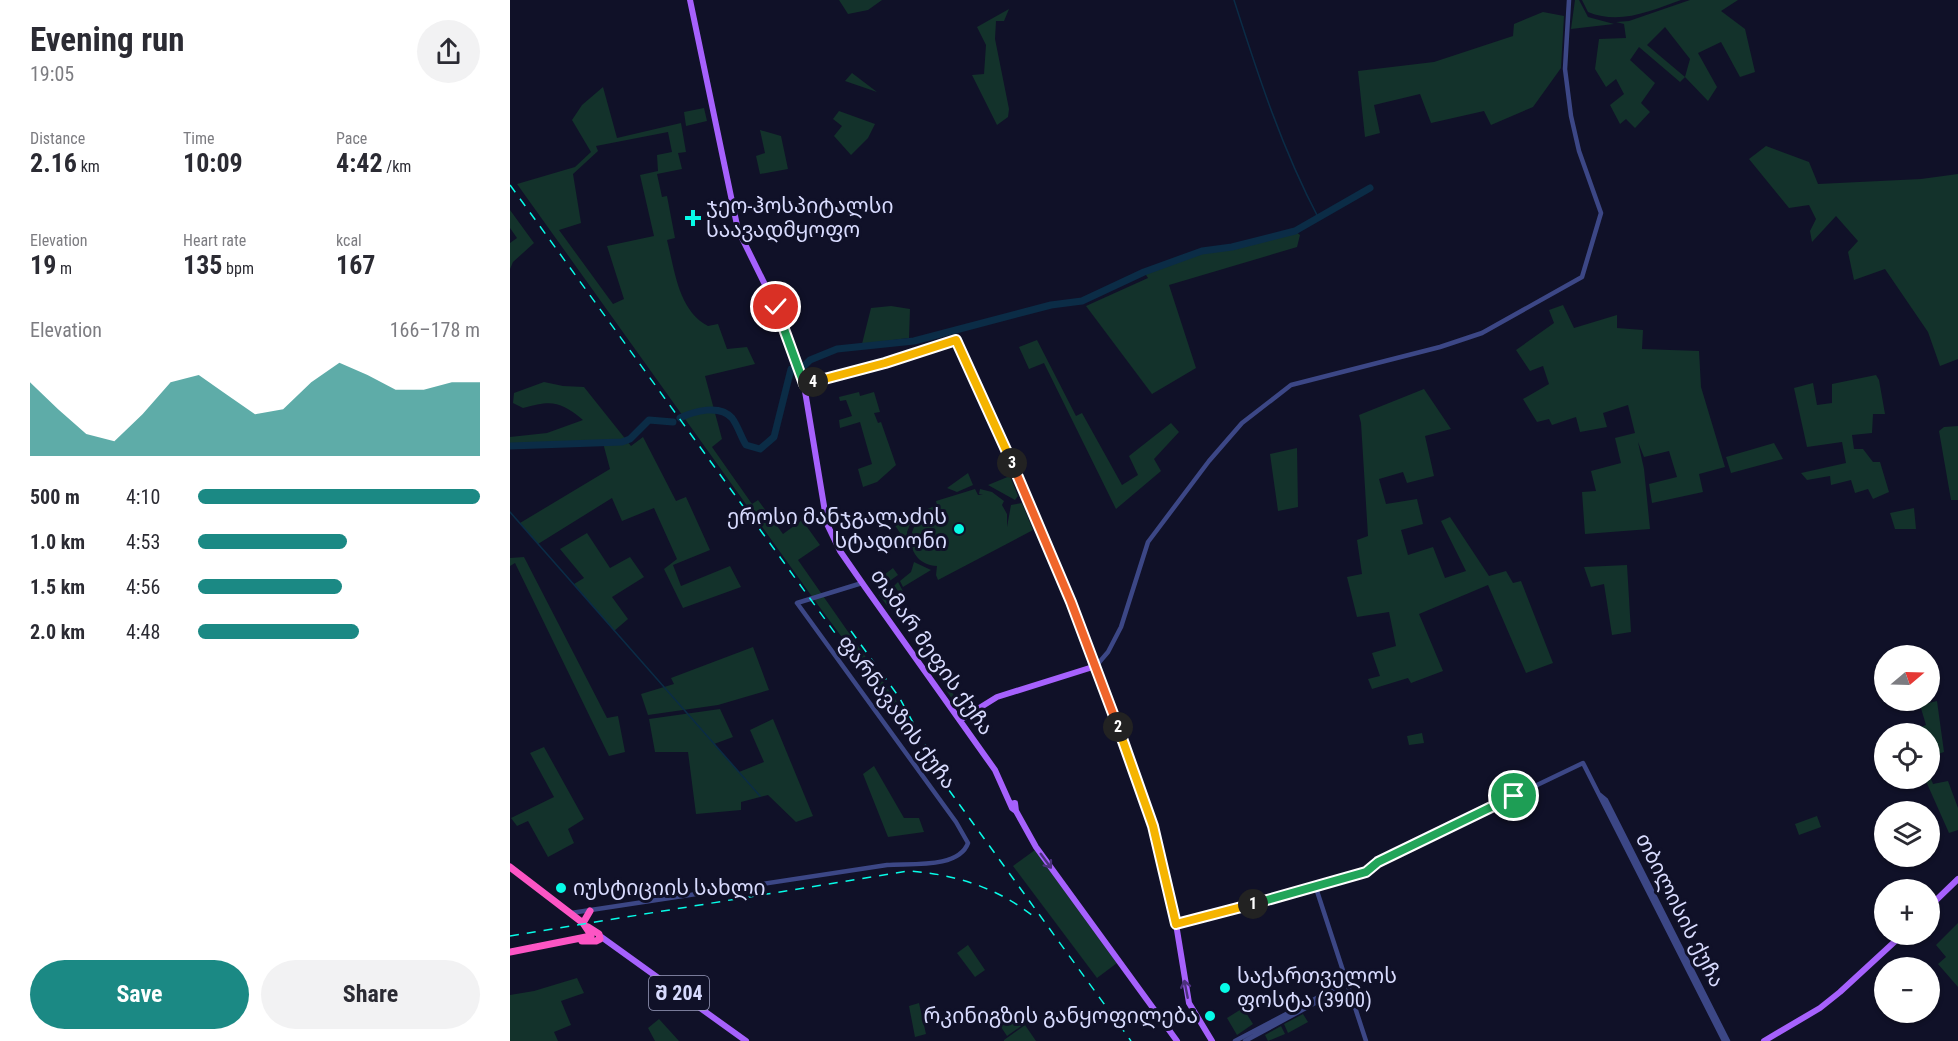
<!DOCTYPE html>
<html lang="en">
<head>
<meta charset="utf-8">
<style>
  body { margin:0; font-family:"Roboto Condensed","Noto Sans Georgian",sans-serif; background:#f2f2f3; color:#2b2b33; height:100vh; display:flex; flex-direction:column; font-size:22px; white-space:nowrap }
  * { box-sizing:border-box; margin:0 }
  p { font-size:20px; color:#7c7c81 }
  .icon { flex:none; width:33px; height:33px; fill:none; stroke:currentColor; stroke-width:2; stroke-linecap:round; stroke-linejoin:round }
  .map { position:relative; flex:1; overflow:hidden }
  .drawer { display:flex; flex-direction:column; background:#fff; width:510px }
  .drawer>* { flex:none }
  .needle { width:39px; rotate:71deg }
  .buttons { position:absolute; left:1364px; top:645px; display:grid; gap:12px }
  .buttons a { display:grid; place-items:center; width:66px; height:66px; border-radius:50%; background:#fff; box-shadow:0 2px 4px #0004; font-size:30px }
  .pin { position:absolute; display:grid; place-items:center; width:51px; height:51px; color:#fff; margin:-26px; border:3px solid #fff; border-radius:50%; box-shadow:0 2px 6px #0007 }
  .km { position:absolute; width:30px; height:30px; margin:-15px; border-radius:50%; background:#222; color:#fff; font-size:16px; line-height:30px; text-align:center }
  .round { display:grid; place-items:center; flex:none; width:63px; height:63px; border-radius:32px; background:#f2f2f3 }
  .head { display:flex; align-items:center; justify-content:space-between; height:102px; padding:0 30px }
  h1 { font-size:33px; font-weight:700; line-height:45px }
  .metrics { display:grid; grid-template-columns:repeat(3,1fr); gap:9px; height:102px; padding:6px 30px }
  .metrics div { display:grid; align-content:center }
  .metrics b { font-size:26px; font-weight:700 }
  .metrics small { font-size:16px; font-weight:400 }
  .metrics p { font-size:16px }
  .chart { height:168px; padding:12px 30px }
  .chart p { display:flex; justify-content:space-between }
  .chart svg { width:100%; height:108px; margin-top:6px; fill:#1b8984; opacity:.7 }
  .button { display:flex; gap:12px; margin-top:auto; padding:12px 30px }
  .button a { flex:1; height:69px; border-radius:36px; background:#1b8984; color:#fff; font-size:24px; font-weight:700; line-height:69px; text-align:center }
  .button a+a { background:#f2f2f3; color:#2b2b33 }
  ul { padding:0 30px; list-style:none; font-size:20px }
  li { display:grid; grid-template-columns:96px 72px 1fr; align-items:center; height:45px }
  li i { height:15px; border-radius:8px; background:#1b8984 }
  main { display:flex; flex:1; min-height:0 }
  .map>svg:first-child { display:block }
</style>
</head>
<body>
<main>
<section class="drawer">
<div class="head"><div><h1>Evening run</h1><p>19:05</p></div><a class="round"><svg class="icon" aria-label="share" viewBox="0 0 24 24"><path d="M12 15V3M7 8l5-5 5 5M5 13v7h14v-7"/></svg></a></div>
<div class="metrics">
<div><p>Distance</p><b>2.16<small> km</small></b></div>
<div><p>Time</p><b>10:09</b></div>
<div><p>Pace</p><b>4:42<small> /km</small></b></div>
</div>
<div class="metrics">
<div><p>Elevation</p><b>19<small> m</small></b></div>
<div><p>Heart rate</p><b>135<small> bpm</small></b></div>
<div><p>kcal</p><b>167</b></div>
</div>
<div class="chart"><p><span>Elevation</span>166–178 m</p>
<svg viewBox="0 0 160 44" preserveAspectRatio="none"><path d="M0 44V14L10 25L20 35L30 38L40 27L50 14L60 11L70 19L80 27L90 25L100 14L110 6L120 11L130 17L140 17L150 14L160 14V44z"/></svg>
</div>
<ul>
<li><b>500 m</b>4:10<i style="width:100%"></i></li>
<li><b>1.0 km</b>4:53<i style="width:53%"></i></li>
<li><b>1.5 km</b>4:56<i style="width:51%"></i></li>
<li><b>2.0 km</b>4:48<i style="width:57%"></i></li>
</ul>
<div class="button"><a>Save</a><a>Share</a></div>
</section>
<div class="map">
<svg width="1448" height="1041" viewBox="0 0 1448 1041">
  <rect width="100%" height="100%" fill="#101128"/>
  <path fill="#13322b" fill-rule="evenodd" d="M329,0h43l-14,10 -20,4z
    M1065,0h4l9,17 26,7 -43,5z
    M1072,0h99c-31,11 -61,25 -93,12z
    M1180,0h48l-17,11 24,18 10,43 -15,5 -19,-35 -23,11 19,34 -9,14 -23,-24 -5,5 -41,-35 -9,13 25,23 -14,20 9,9 -15,16 -9,-9 -6,5 -10,-19 14,-11 -8,-15 -10,8 -11,-18 4,-30 27,-1 -2,-14 -8,-2 13,-1zM1155,27l25,32 -5,18 -38,-32z
    M499,9l-5,12h-8l-1,18 14,70 -1,8 -11,8 -25,-50 12,-1 2,-29 -9,-18z
    M1033,12l21,4 -3,52 -28,39 -42,18 -7,-14 -53,12 -11,-29 -46,11 6,28 -15,4 -7,-66 76,-9 79,-26 1,-12z
    M342,73l25,19 -32,-11z
    M93,87l14,51 64,-15 5,29 -8,1 4,16 -25,5 5,23 5,-1 8,42 -8,2c8,31 11,70 41,86l10,-2 9,25 20,-2 8,17 -50,12 17,63 -10,8 40,57 6,-4 25,34 19,-14 18,25 -22,15 104,149 17,32 -101,-136 -301,-421 58,-17 16,-15 -19,-32 10,-15zM158,132l4,20 -15,3 1,16 -18,4 14,61 -47,10 17,53 -11,5 -54,-74 22,-7 -8,-49 25,-23 -2,-5z
    M194,108l3,13 -21,5 -2,-14z
    M329,111l36,13 -7,14 -17,17 -17,-19 8,-10 -9,-7z
    M250,130l21,6 7,33 -28,5 -4,-18 9,-3z
    M1256,146l43,16 9,22 103,-5 37,-5v185l-18,7 -12,-34 -43,-63 -31,11 -6,-28 10,-11 -22,-25 -24,26 -2,-11 6,-12 -7,-14 -20,3 -40,-49z
    M0,210l24,33 -21,19 -3,7v-26l7,-5 -7,-10z
    M785,231l5,4 -3,12 -128,38 27,83 -44,26 -66,-88 62,-28 -4,-6 58,-21 30,-4z
    M1053,305l11,23 43,-13v13l26,2 -1,19 57,2 2,36 24,80 -26,7 4,18 -51,11 -3,-19 28,-7 -8,-26 -25,6 -6,-15 6,27 6,60 -65,5 -3,-42 14,-1 -5,-20 30,-8 -6,-25 20,-5 -7,-28 -25,8 4,14 -27,5 -4,-15 -24,8 -3,-6 -12,3 -14,-23 26,-15 -6,-18 -13,5 -14,-21 38,-27 -5,-13z
    M381,306l19,3 -1,29 -47,6 9,-36z
    M527,340l39,76 6,-3 40,72 16,-10 -9,-19 42,-33 8,9 -25,27 7,12 -45,38 -72,-146 -15,6 -10,-22z
    M1366,375l3,5 6,34h-12l-1,19 -20,2 2,14h9l10,13h7l9,30 -16,7 -5,-10 -13,4 -4,-13 -20,5 -1,-9 -23,4 -6,-7 45,-10 -4,-21 -35,5 -13,-59 19,-5 4,22 15,-2v-19z
    M34,382l19,4 21,1 47,59 12,-9 33,64 10,-4 24,53 -37,15 8,21 49,-20 11,21 -58,21 -19,-39 13,-10 -23,-51 -32,13 -10,-23 -74,46 -18,-21 90,-54 -7,-26 -93,3v-9l37,-4 36,-13c-23,-19 -31,-20 -60,-12l-10,-5 1,-10z
    M914,389l27,40 -26,7 9,40 -27,7 -4,-11 -24,7 7,25 31,-5 6,25 -22,6 7,25 25,-8 12,31 21,-7 -25,-50 9,-4 39,59 17,-5 7,12 8,-2 32,82 -27,10 -38,-88 -69,29 24,57 -32,12 -3,-5 -36,11 -4,-10 12,-3 -8,-23 24,-7 -7,-34 -32,5 -10,-40 15,-3 -5,-34 11,-4 -7,-113 -2,-8z
    M349,392l1,4 14,-4 6,20 -6,1 4,10 3,-1 15,43 -19,17 -14,5 -5,-18 14,-5 -12,-42 -20,6 -1,-8 13,-4 -6,-16 -6,1 -1,-4z
    M1448,426v74h-7l-12,-69 5,-4z
    M1264,443l9,16 -52,14 -5,-16z
    M787,448l1,59 -20,4 -8,-57z
    M458,473l5,12 -16,7 -10,-4z
    M500,476l8,20 -3,4 -27,-15z
    M465,489l3,6h5l-4,-1 1,-5 12,3 12,9 -2,4 5,9v13l4,-22 11,-2 11,27 -95,50 -2,-5 1,-9c-26,-1 -34,-30 -17,-47l-2,-6 19,-8 -1,-4z
    M1404,508l2,21h-21l-5,-16z
    M406,509l-9,23 2,14 -15,-22z
    M77,533l23,35 20,-11 14,20 -32,20 16,22 -14,12 -40,-47 10,-6 -24,-29z
    M14,557l83,161 11,-2 7,36 -16,4 -94,-193 -5,3v-8z
    M404,562l17,8 -28,17 -3,-6 11,-9z
    M1117,565l4,67 -19,3 -8,-51 -13,3 -7,-20z
    M383,568l5,7 -14,10 -4,-7z
    M388,582l8,15 -17,11 -10,-13 4,-3 6,11 3,-3 -8,-9 8,-4 5,12 5,-3 -8,-10z
    M243,647l16,43 -51,15 -70,10 -7,-21 33,-10 -3,-6z
    M439,688l10,15 7,-4 6,9 -9,7 -17,-25z
    M1427,701l7,51 -15,5v-23l-23,-1 20,-8 -6,-20z
    M210,709l13,28 -19,7 25,28 25,-10 -14,-32 23,-11 40,97 -17,6 -28,-27 -27,7v8l-45,4 -8,-62h-33l-6,-33z
    M912,733l2,10 -15,2 -2,-9z
    M34,747l40,72 -16,10 6,14 -26,14 -20,-36 -11,5 -6,-8 43,-21 -24,-44z
    M364,766l30,52h15l5,14 -36,5 -25,-63z
    M1419,774l4,10 15,-3 10,27v22l-9,3 -24,-54 4,-1z
    M1307,816l4,11 -22,8 -4,-11z
    M525,850l82,113 -20,15 -84,-112z
    M1448,923v64l-20,-23 8,-7 -10,-12z
    M458,945l17,25 -10,7 -18,-24z
    M67,978l7,15 -23,8 10,24 -17,7 4,9h-48v-46l24,-4z
    M409,1003l7,31 -11,3 -6,-31z
    M733,1008l10,16 -16,11 -10,-17z
    M506,1012l8,12 -17,12 -8,-12z
    M793,1014l5,8 -20,11 -4,-9z
    M149,1019l20,22h-24l-7,-13z
    M515,1025l11,16h-32v-1z
    M771,1026l4,8 -17,7 -3,-6z"/>
  <g fill="none" stroke-linecap="round" stroke-linejoin="round">
    <path stroke="#0b2c46" stroke-width="1.5" d="M724,0c24,75 48,149 85,219
      M0,512l250,284"/>
    <path stroke="#0b2c46" stroke-width="7" d="M295,365l5,-5 27,-11 77,-8 137,-36 31,-4 62,-29 58,-21 30,-4 63,-16 75,-43
      M170,418c14,-7 40,-14 52,0 6,8 9,19 14,27l14,4 14,-12 17,-68
      M0,446l112,-4 8,-3 19,-19 24,2"/>
    <path stroke="#3c4786" stroke-width="4.5" d="M294,385l81,-22 71,-23 97,218 43,108 12,-14 13,-25 27,-85 61,-81 33,-38 49,-38 149,-38 42,-14 100,-56 19,-64 -22,-62 -8,-35 -6,-47 4,-69
      M1090,795l6,5 122,241
      M806,888l50,153
      M61,913l316,-48c22,-2 72,4 81,-22l-12,-21 -159,-219 65,-20
      M666,924l136,-35 54,-17 15,-12 202,-97 141,278
      M725,1041l112,-59
      M735,1041l70,-38 3,-5"/>
    <path stroke="#a661fd" stroke-width="6" d="M180,0l48,230 38,77 28,78 23,139 13,27 25,36 130,183 17,38 4,3 -1,-8 -4,1
      M450,720l37,-23 99,-31 57,160 23,98 13,79 23,38
      M506,811l20,36 141,194
      M1419,907l29,-28
      M90,936l146,105
      M1254,1041l56,-33 20,-16 63,-58"/>
    <path stroke="#fc55c4" stroke-width="7" d="M0,867l73,56 8,12
      M73,923l7,-12
      M72,941h14l4,-2 -1,-5 -11,-7
      M0,952l81,-16"/>
    <path stroke="#07fbe7" stroke-width="1.5" stroke-dasharray="9 8" stroke-linecap="butt" d="M0,185l621,856
      M341,631l48,66 34,62
      M0,936l398,-65c46,3 88,16 125,45"/>
  </g>
  <defs><path id="oneway-shaft" d="M-6 0H5M1.5-3L5.5 0L1.5 3" fill="none" stroke-width="1.6" stroke-linecap="round" stroke-linejoin="round" transform="scale(1.5)"/></defs>
  <g stroke="#4c317d">
    <use href="#oneway-shaft" transform="translate(536 861) rotate(54)"/>
    <use href="#oneway-shaft" transform="translate(676 989) rotate(-101)"/>
  </g>
  <g fill="none" stroke-linecap="round" stroke-linejoin="round">
    <defs>
      <path id="split-1" d="M743,904l113,-32 12,-10 136,-66"/>
      <path id="split-2" d="M608,727l35,99 23,98 77,-20"/>
      <path id="split-3" d="M502,463l59,139 47,125"/>
      <path id="split-4" d="M303,382l72,-19 71,-23 56,123"/>
      <path id="split-5" d="M266,307l28,77 9,-2"/>
    </defs>
    <use href="#split-1" stroke="#fff" stroke-width="12"/>
    <use href="#split-2" stroke="#fff" stroke-width="12"/>
    <use href="#split-3" stroke="#fff" stroke-width="12"/>
    <use href="#split-4" stroke="#fff" stroke-width="12"/>
    <use href="#split-5" stroke="#fff" stroke-width="12"/>
    <use href="#split-1" stroke="#22a559" stroke-width="8"/>
    <use href="#split-2" stroke="#f5b400" stroke-width="8"/>
    <use href="#split-3" stroke="#f0652b" stroke-width="8"/>
    <use href="#split-4" stroke="#f5b400" stroke-width="8"/>
    <use href="#split-5" stroke="#22a559" stroke-width="8"/>
  </g>
  <g fill="#07fbe7" stroke="#101128" stroke-width="2">
    <path d="M180 209h6v6h6v6h-6v6h-6v-6h-6v-6h6z"/>
    <circle cx="449" cy="529" r="6"/>
    <circle cx="51" cy="888" r="6"/>
    <circle cx="715" cy="988" r="6"/>
    <circle cx="700" cy="1016" r="6"/>
  </g>
  <g text-anchor="middle" stroke-width="6" stroke-linejoin="round" paint-order="stroke">
    <rect fill="#101128" stroke="#9c9ebe" stroke-width="1.5" x="139" y="976" width="60" height="34" rx="4.5"/>
    <g font-size="20" font-weight="bold" fill="#d8dbfe">
      <text x="169" y="1000">შ 204</text>
    </g>
    <g font-size="21" fill="#d8dbfe" stroke="#101128" text-anchor="start">
      <text x="196" y="213">ჯეო-ჰოსპიტალსი<tspan x="196" dy="24">საავადმყოფო</tspan></text>
      <text x="437" y="524" text-anchor="end">ეროსი მანჯგალაძის<tspan x="437" dy="24">სტადიონი</tspan></text>
      <text x="63" y="895">იუსტიციის სახლი</text>
      <text x="727" y="983">საქართველოს<tspan x="727" dy="24">ფოსტა (3900)</tspan></text>
      <text x="688" y="1023" text-anchor="end">რკინიგზის განყოფილება</text>
    </g>
    <g font-size="21" fill="#d8dbfe" stroke="#101128">
      <text transform="translate(422 652) rotate(55)" y="7">თამარ მეფის ქუჩა</text>
      <text transform="translate(387 712) rotate(54)" y="7">ფარნავაზის ქუჩა</text>
      <text transform="translate(1170 910) rotate(63)" y="7">თბილისის ქუჩა</text>
    </g>
  </g>
</svg>
<div class="buttons">
<a><svg class="needle" viewBox="-14 -14 28 28"><path d="M0-13l5 13h-10z" fill="#e53935"/><path d="M0 13l5-13h-10z" fill="#7c7c81"/></svg></a>
<a><svg class="icon" aria-label="locate" viewBox="0 0 24 24"><circle cx="12" cy="12" r="6"/><path d="M12 2v4M12 18v4M2 12h4M18 12h4"/></svg></a>
<a><svg class="icon" aria-label="layers" viewBox="0 0 24 24"><path d="M12 4l9 5-9 5-9-5zM3 14l9 5 9-5"/></svg></a>
<a>+</a>
<a>−</a>
</div>
<div class="pin" style="left:1004px;top:796px;background:#1e9e55"><svg class="icon" aria-label="arrive" viewBox="0 0 24 24"><path d="M6 21V4h12l-3 4 3 4H6"/></svg></div>
<div class="pin" style="left:266px;top:307px;background:#d93025"><svg class="icon" aria-label="check" viewBox="0 0 24 24"><path d="M5 12l5 5 9-10"/></svg></div>
<b class="km" style="left:743px;top:904px">1</b>
<b class="km" style="left:608px;top:727px">2</b>
<b class="km" style="left:502px;top:463px">3</b>
<b class="km" style="left:303px;top:382px">4</b>
</div>
</main>
</body>
</html>
